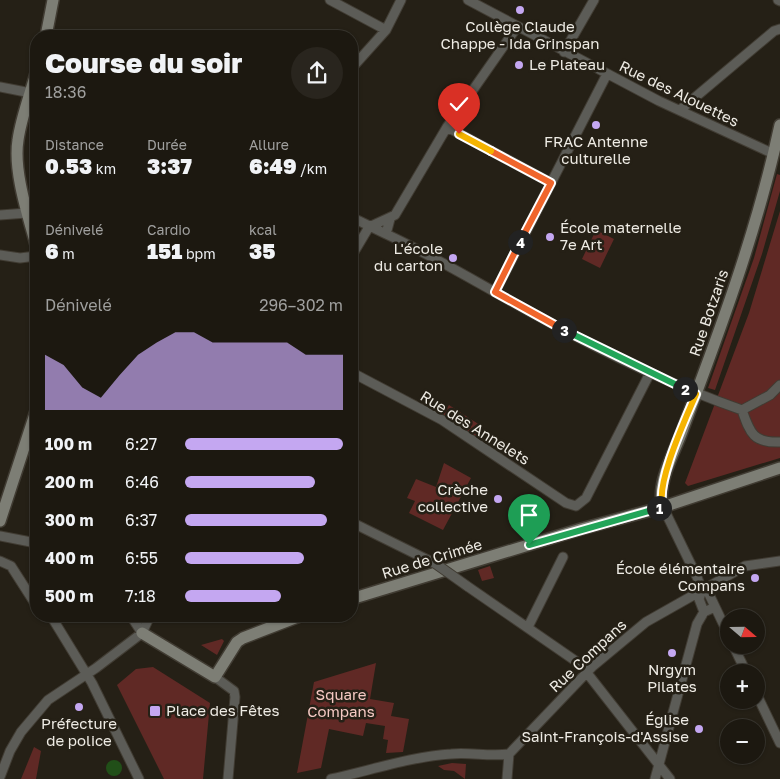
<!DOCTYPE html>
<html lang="fr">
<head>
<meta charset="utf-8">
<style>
  body { margin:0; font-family:"Golos Text",sans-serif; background:#29251e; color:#f1f3f6; height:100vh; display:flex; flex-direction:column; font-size:19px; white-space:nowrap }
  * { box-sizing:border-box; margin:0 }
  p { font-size:16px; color:#a0a09f }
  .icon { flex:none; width:28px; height:28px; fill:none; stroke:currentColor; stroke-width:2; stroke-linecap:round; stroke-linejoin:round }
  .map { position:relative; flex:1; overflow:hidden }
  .details { position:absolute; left:30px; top:30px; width:328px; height:592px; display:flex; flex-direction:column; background:#1c1810; border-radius:20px; box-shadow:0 1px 4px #0004,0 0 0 1px #3a3730 }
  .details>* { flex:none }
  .needle { width:32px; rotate:110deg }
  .controls { position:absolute; left:720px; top:609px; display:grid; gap:10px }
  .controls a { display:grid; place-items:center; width:45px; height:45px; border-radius:50%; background:#1c1810; box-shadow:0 1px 4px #0004,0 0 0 1px #3a3730; font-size:25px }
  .pin { position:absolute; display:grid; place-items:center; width:42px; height:42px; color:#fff; margin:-51px -21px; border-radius:50% 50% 50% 0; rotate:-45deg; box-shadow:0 0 5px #0007 }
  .pin .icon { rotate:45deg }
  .km { position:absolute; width:25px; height:25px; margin:-12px; border-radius:50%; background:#222; color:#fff; font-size:14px; line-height:25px; text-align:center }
  .round { display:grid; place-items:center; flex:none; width:52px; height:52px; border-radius:26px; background:#29251e }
  .overview { display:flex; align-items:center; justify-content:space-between; height:85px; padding:0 15px }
  h1 { font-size:28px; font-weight:800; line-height:38px }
  .stats { display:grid; grid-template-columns:repeat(3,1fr); gap:8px; height:85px; padding:5px 15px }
  .stats div { display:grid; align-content:center }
  .stats b { font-size:21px; font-weight:800 }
  .stats small { font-size:14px; font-weight:400 }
  .stats p { font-size:14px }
  .chart { height:140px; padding:10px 15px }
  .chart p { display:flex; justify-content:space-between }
  .chart svg { width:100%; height:90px; margin-top:5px; fill:#c4a7f1; opacity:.7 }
  ul { padding:0 15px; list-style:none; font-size:16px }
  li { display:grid; grid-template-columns:80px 60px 1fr; align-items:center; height:38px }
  li i { height:12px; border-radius:6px; background:#c4a7f1 }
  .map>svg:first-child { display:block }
</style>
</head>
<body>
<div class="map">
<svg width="780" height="779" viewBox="0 0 780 779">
  <rect width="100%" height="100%" fill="#252016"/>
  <path fill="#602925" d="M777,174l3,1v16l-18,63 -47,136 -7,-2 46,-130z
    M780,211v247l-92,28 -3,-3 64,-170z
    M596,230l18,9 -14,29 -18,-9z
    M449,405l34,22 -6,10 -34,-23z
    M444,463l27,15 -28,52 -34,-17 6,-12 -8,-3 9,-19 20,8z
    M490,566l4,12 -12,3 -4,-11z
    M222,639l2,2 -7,14 -16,-10z
    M376,663l-6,36 24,4 -3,13 18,3 -6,33 -17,1 2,-13 -5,-1 2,-13 -19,-3 -3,13 -34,-7 -8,39 -24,5 17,-91z
    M153,667l57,36 -7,76h-39l-47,-94 19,-16z
    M34,747l7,4 -5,28h-15z
    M452,763l14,1 -1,15 -11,-8 -10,-1 -6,-4z"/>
  <path fill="#214f18" d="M106 768a8 8 0 1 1 16 0a8 8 0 1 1-16 0Z"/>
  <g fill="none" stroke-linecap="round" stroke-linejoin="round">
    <defs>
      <path id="street" d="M330,0l56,30
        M468,0l191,101 115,53
        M778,0l2,1
        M564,52l30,-52
        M351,69l35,-39 15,-30
        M0,87l31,6
        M680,110l94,-79 6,-2
        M447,127l104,56
        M0,215l27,-2
        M351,217l35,17
        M390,219l-4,15c52,24 100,54 150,81 67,37 134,70 206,95l28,-15 10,-10
        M369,227l26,-12 52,-88 70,-100
        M0,255l20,3 16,-2
        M351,257l18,-30
        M495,292l112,-218
        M351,372l91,48 124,83 10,3 10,-8 64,-125
        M742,410c8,23 11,33 38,32
        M663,507l34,70 5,13 -3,9 5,13
        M351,522l85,42
        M0,536l36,7
        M0,561l11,5 25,39
        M467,586l113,78 90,115
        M702,590l6,2 21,44
        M51,616l41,67 47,96
        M131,616l11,17
        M528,627l35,-70
        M733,645l13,27
        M215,677l19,14 1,6 -7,82
        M756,693l24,50
        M0,777l10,-26 11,-19 27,-32 48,-32 46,-35 8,-17
        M331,779c37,-8 83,-23 120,-25 20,-2 39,3 58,0l84,-88 53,-44 99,-56 35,-5
        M507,779l2,-25
        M655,779l42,-155 7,-12 11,-5"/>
      <path id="secondary" d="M46,36l7,-36
        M36,73c-6,22 -15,45 -18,67 -5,31 10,75 18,105
        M663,507c-7,-22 10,-52 18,-73 38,-101 76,-202 99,-309
        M0,521l36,-110
        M351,599l230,-70 82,-22 117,-39
        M142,633l73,44 22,-35 6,-4 57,-22"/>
    </defs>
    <use href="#street" stroke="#413c33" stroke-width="11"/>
    <use href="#secondary" stroke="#413c33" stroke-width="14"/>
    <use href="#street" stroke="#5c5c57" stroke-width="9"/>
    <use href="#secondary" stroke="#7d7e75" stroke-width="11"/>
    <defs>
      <path id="street-bridge" d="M436,564l31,22"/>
    </defs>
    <use href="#street-bridge" stroke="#413c33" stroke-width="11" stroke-linecap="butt"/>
    <use href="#street-bridge" stroke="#5c5c57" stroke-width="9"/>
  </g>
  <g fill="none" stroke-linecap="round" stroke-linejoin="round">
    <defs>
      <path id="split-1" d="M529,545l130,-37"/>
      <path id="split-2" d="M659,508l4,-1c-8,-23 23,-89 33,-113l-11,-5"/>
      <path id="split-3" d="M564,330l121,59"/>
      <path id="split-4" d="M520,242l-25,50 69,38"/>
      <path id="split-5" d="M491,151l60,32 -31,59"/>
      <path id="split-6" d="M459,134l32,17"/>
    </defs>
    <use href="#split-1" stroke="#fff" stroke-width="10"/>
    <use href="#split-2" stroke="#fff" stroke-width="10"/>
    <use href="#split-3" stroke="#fff" stroke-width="10"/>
    <use href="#split-4" stroke="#fff" stroke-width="10"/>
    <use href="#split-5" stroke="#fff" stroke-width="10"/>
    <use href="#split-6" stroke="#fff" stroke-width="10"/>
    <use href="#split-1" stroke="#22a559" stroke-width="6"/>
    <use href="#split-2" stroke="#f5b400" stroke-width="6"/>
    <use href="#split-3" stroke="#22a559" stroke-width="6"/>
    <use href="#split-4" stroke="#f0652b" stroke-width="6"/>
    <use href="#split-5" stroke="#f0652b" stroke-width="6"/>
    <use href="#split-6" stroke="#f5b400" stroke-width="6"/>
  </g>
  <g fill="#c4a7f1" stroke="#252016" stroke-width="2">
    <circle cx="520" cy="10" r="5"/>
    <circle cx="519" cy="65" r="5"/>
    <circle cx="596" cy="125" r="5"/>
    <circle cx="550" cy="237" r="5"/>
    <circle cx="453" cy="258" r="5"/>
    <circle cx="498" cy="499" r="5"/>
    <circle cx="755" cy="578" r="5"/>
    <circle cx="672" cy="653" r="5"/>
    <circle cx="79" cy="707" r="5"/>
    <rect x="149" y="705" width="12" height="12" rx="2.5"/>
    <circle cx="699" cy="729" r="5"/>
  </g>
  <g text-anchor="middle" stroke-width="5" stroke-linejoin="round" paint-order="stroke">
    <g font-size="15" fill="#eeebe4" stroke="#252016">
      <text x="520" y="32">Collège Claude<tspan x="520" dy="17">Chappe - Ida Grinspan</tspan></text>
      <text x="529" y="70" text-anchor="start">Le Plateau</text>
      <text x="596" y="147">FRAC Antenne<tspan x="596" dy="17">culturelle</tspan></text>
      <text x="560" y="233" text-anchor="start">École maternelle<tspan x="560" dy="17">7e Art</tspan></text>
      <text x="443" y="254" text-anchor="end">L'école<tspan x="443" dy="17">du carton</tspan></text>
      <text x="488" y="495" text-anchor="end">Crèche<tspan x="488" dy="17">collective</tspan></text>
      <text x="745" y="574" text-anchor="end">École élémentaire<tspan x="745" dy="17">Compans</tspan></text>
      <text x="672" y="675">Nrgym<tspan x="672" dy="17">Pilates</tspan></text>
      <text x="166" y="716" text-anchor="start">Place des Fêtes</text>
      <text x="689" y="725" text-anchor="end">Église<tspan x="689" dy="17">Saint-François-d'Assise</tspan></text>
      <text x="79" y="729">Préfecture<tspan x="79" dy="17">de police</tspan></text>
    </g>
    <g font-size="15" fill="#eeebe4" stroke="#252016">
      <text transform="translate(679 94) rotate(26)" y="5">Rue des Alouettes</text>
      <text transform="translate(709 313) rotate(-71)" y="5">Rue Botzaris</text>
      <text transform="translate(475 428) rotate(32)" y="5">Rue des Annelets</text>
      <text transform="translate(432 559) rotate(-17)" y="5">Rue de Crimée</text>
      <text transform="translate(588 656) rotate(-43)" y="5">Rue Compans</text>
    </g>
    <g font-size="15" fill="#f5c9c3" stroke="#252016">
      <text x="341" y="700">Square<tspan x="341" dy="17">Compans</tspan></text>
    </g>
  </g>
</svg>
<div class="controls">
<a><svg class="needle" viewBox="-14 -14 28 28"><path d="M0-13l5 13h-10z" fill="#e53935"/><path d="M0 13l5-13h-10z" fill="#a0a09f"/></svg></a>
<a>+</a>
<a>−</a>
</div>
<div class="pin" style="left:529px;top:545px;background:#1e9e55"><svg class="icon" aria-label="arrive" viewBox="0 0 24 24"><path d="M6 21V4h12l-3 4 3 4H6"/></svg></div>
<div class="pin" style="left:459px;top:134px;background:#d93025"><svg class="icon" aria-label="check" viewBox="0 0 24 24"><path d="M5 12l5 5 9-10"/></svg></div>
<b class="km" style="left:659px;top:508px">1</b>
<b class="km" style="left:685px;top:389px">2</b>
<b class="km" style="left:564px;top:330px">3</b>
<b class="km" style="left:520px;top:242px">4</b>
<section class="details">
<div class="overview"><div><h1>Course du soir</h1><p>18:36</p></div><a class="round"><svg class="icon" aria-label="share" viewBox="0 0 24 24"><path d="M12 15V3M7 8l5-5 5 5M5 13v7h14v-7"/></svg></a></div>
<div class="stats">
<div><p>Distance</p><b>0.53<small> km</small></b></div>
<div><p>Durée</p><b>3:37</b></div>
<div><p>Allure</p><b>6:49<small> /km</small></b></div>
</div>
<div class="stats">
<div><p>Dénivelé</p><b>6<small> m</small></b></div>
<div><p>Cardio</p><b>151<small> bpm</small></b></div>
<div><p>kcal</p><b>35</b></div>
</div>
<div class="chart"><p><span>Dénivelé</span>296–302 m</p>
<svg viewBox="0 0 160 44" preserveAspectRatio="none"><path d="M0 44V17L10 22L20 33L30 38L40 27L50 17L60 11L70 6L80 6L90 11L100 11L110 11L120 11L130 11L140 17L150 17L160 17V44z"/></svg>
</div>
<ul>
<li><b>100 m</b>6:27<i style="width:100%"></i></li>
<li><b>200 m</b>6:46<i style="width:82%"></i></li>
<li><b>300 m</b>6:37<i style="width:90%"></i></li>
<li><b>400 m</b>6:55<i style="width:75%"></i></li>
<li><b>500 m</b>7:18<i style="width:61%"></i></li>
</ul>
</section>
</div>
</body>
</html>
